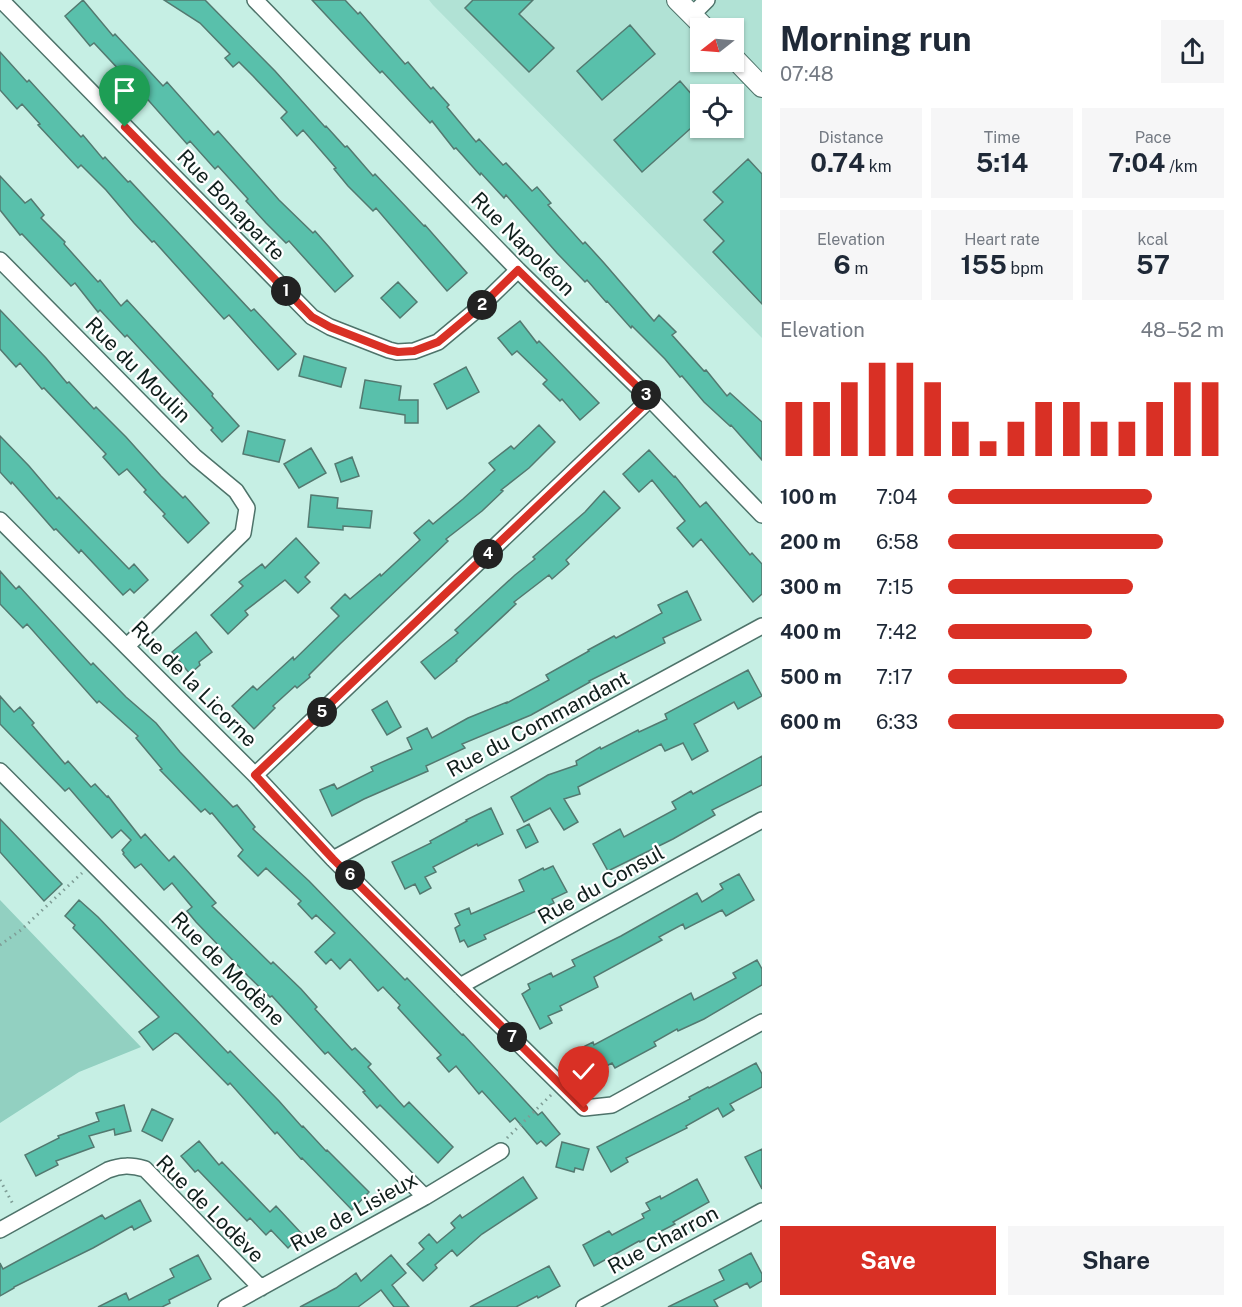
<!DOCTYPE html>
<html lang="en">
<head>
<meta charset="utf-8">
<style>
  body { margin:0; font-family:"Public Sans",sans-serif; background:#f6f6f7; color:#1f2937; height:100vh; display:flex; flex-direction:column; font-size:22px; white-space:nowrap }
  * { box-sizing:border-box; margin:0 }
  p { font-size:20px; color:#747a83 }
  .icon { flex:none; width:33px; height:33px; fill:none; stroke:currentColor; stroke-width:2; stroke-linecap:round; stroke-linejoin:round }
  .map { position:relative; flex:1; overflow:hidden }
  .drawer { display:flex; flex-direction:column; background:#fff; width:480px }
  .drawer>* { flex:none }
  .needle { width:39px; rotate:253deg }
  .fabs { position:absolute; left:690px; top:18px; display:grid; gap:12px }
  .fabs a { display:grid; place-items:center; width:54px; height:54px; border-radius:0px; background:#fff; box-shadow:0 2px 4px #0004; font-size:30px }
  .pin { position:absolute; display:grid; place-items:center; width:51px; height:51px; color:#fff; margin:-62px -26px; border-radius:50% 50% 50% 0; rotate:-45deg; box-shadow:0 0 6px #0007 }
  .pin .icon { rotate:45deg }
  .km { position:absolute; width:30px; height:30px; margin:-15px; border-radius:50%; background:#222; color:#fff; font-size:16px; line-height:30px; text-align:center }
  .round { display:grid; place-items:center; flex:none; width:63px; height:63px; border-radius:0px; background:#f6f6f7 }
  .head { display:flex; align-items:center; justify-content:space-between; height:102px; padding:0 18px }
  h1 { font-size:33px; font-weight:700; line-height:45px }
  .figures { display:grid; grid-template-columns:repeat(3,1fr); gap:9px; height:102px; padding:6px 18px }
  .figures div { display:grid; align-content:center; border-radius:0px; background:#f6f6f7; text-align:center }
  .figures b { font-size:26px; font-weight:700 }
  .figures small { font-size:16px; font-weight:400 }
  .figures p { font-size:16px }
  .chart { height:168px; padding:12px 18px }
  .chart p { display:flex; justify-content:space-between }
  .chart svg { width:100%; height:108px; margin-top:6px; stroke:#d93025; stroke-width:6 }
  .button { display:flex; gap:12px; margin-top:auto; padding:12px 18px }
  .button a { flex:1; height:69px; border-radius:0px; background:#d93025; color:#fff; font-size:24px; font-weight:700; line-height:69px; text-align:center }
  .button a+a { background:#f6f6f7; color:#1f2937 }
  ul { padding:0 18px; list-style:none; font-size:20px }
  li { display:grid; grid-template-columns:96px 72px 1fr; align-items:center; height:45px }
  li i { height:15px; border-radius:8px; background:#d93025 }
  main { display:flex; flex:1; min-height:0 }
  .map>svg:first-child { display:block }
</style>
</head>
<body>
<main>
<div class="map">
<svg width="762" height="1307" viewBox="0 0 762 1307">
  <rect width="100%" height="100%" fill="#c6efe4"/>
  <path fill="#b1e2d5" fill-rule="evenodd" d="M429,0h333v338l-329,-333zM700,28h34v34h-34zM700,94h34v34h-34z"/>
  <path fill="#92d0c1" d="M0,900l141,147 -62,25 -79,51z"/>
  <path fill="#59c0ab" stroke="#537970" stroke-width="1.5" d="M83,0l30,36 2,-2 48,52 4,-4 47,53 4,-4 61,69 34,33 2,-2 14,16 24,29 -18,16 -46,-51 -3,2 -20,-20 -20,-22 2,-2 -30,-33 -3,3 -25,-28 -3,3 -45,-51 -2,2 -18,-19 1,-2 -29,-31 -4,3 -25,-30z
    M164,0h41l70,71 50,56 1,-1 19,21 2,-1 26,30 2,-2 49,52 1,-1 42,48 -20,18 -71,-83 -3,3 -25,-25 -14,-17 2,-1 -33,-38 -6,6 -16,-18 6,-6 -34,-36 -14,-14 -6,5 -8,-9 5,-4 -30,-31z
    M312,0h33l13,14 2,-2 45,52 3,-2 23,27 2,-2 16,18 -2,2 29,35 3,-3 24,26 3,-2 26,28 5,-4 14,16 -3,2 35,39 2,-2 19,21 50,58 5,-6 17,17 -4,3 32,36 2,-1 21,26 3,-3 32,29v38l-31,-35 -1,1 -26,-24 -22,-26 -2,1 -15,-18 -33,-33 -1,2 -24,-27 -1,1 -19,-22 -2,2 -28,-29 -51,-58 -2,3 -23,-25 -1,2 -24,-27 -2,1 -22,-28 -2,2 -48,-52 -2,2z
    M473,0h60l-14,14 35,34 -25,24 -64,-64z
    M630,25l25,29 -53,46 -25,-29z
    M0,52l27,30 2,-2 52,57 2,-2 20,24 2,-2 23,25 2,-1 121,130 3,-2 42,45 -18,16 -49,-55 -5,4 -70,-78 -2,1 -18,-19 -28,-33 -25,-25 -3,3 -40,-43 2,-1 -18,-20 -5,5 -17,-19z
    M680,81l20,23v16l-58,52 -28,-32z
    M748,159l14,15v130l-49,-52 11,-11 -20,-21 19,-18 -10,-10z
    M0,176l25,27 6,-4 13,16 -3,3 24,24 -1,2 34,38 2,-2 21,26 6,-6 86,94 -1,2 27,30 -17,16 -11,-12 2,-2 -86,-93 -2,2 -25,-27 -2,2 -23,-29 -4,3 -49,-52 -2,1 -20,-25z
    M398,282l19,20 -17,16 -19,-20z
    M0,310l46,48 21,25 2,-1 25,27 2,-2 30,30 35,39 22,22 2,-2 24,27 -21,20 -25,-27 2,-2 -21,-22 2,-2 -19,-21 -8,6 -16,-18 3,-3 -62,-66 -2,1 -22,-26 -4,4 -16,-18z
    M520,321l17,22 2,-2 60,62 -19,17 -18,-21 -2,2 -17,-17 4,-4 -30,-29 -5,4 -14,-17z
    M304,356l42,12 -5,19 -42,-11z
    M466,367l13,25 -32,17 -13,-25z
    M365,380l36,6 -2,14h19v23h-13v-8l-45,-7z
    M539,425l16,17 -26,26 -28,22 2,1 -21,20 -36,28 2,2 -108,103 -31,31 1,2 -13,11 -2,-2 -22,20 2,2 -21,21 -22,-23 21,-20 4,4 36,-33 1,3 45,-44 -8,-8 14,-14 5,5 30,-25 1,2 39,-36 -6,-7 15,-13 4,4 30,-25 32,-29 -6,-7 22,-17 3,3z
    M248,431l37,9 -6,22 -36,-8z
    M0,436l29,30 28,33 2,-2 70,72 5,-5 14,16 -14,13 -4,-4 -7,6 -42,-45 -2,3 -23,-24 -2,1 -42,-48 -1,2 -11,-12z
    M311,448l15,25 -27,15 -15,-24z
    M649,450l25,27 1,-1 25,31 6,-5 44,53 2,-2 10,11v30l-9,8 -52,-63 -8,8 -16,-19 8,-7 -33,-41 -13,12 -16,-18z
    M352,457l7,19 -18,6 -6,-18z
    M604,491l16,17 -54,52 3,4 -17,15 -3,-4 -35,27 2,2 -60,56 1,1 -22,18 -14,-17 37,-29 -3,-3 60,-55 20,-16 -2,-2 52,-45z
    M311,495l27,3 -1,10 35,3 -2,17 -27,-2v4l-35,-3z
    M296,538l23,25 -14,14 5,5 -12,11 -13,-13 -40,31 3,4 -20,19 -17,-19 32,-29 -4,-4 23,-18 3,4z
    M0,571l16,18 3,-3 72,79 2,-2 33,34 30,26 24,29 53,55 4,-2 18,22 -2,2 56,52 96,99 2,-2 55,57 1,-1 75,81 4,-3 18,22 -14,12 -5,-5 -4,3 -22,-26 -5,4 -28,-31 -3,3 -23,-28 -7,6 -12,-14 4,-3 -43,-47 2,-3 -17,-18 -5,4 -28,-32 -10,10 -9,-10 -5,5 -11,-12 20,-19 -19,-18 -4,4 -14,-15 3,-3 -35,-33 -8,8 -20,-20 5,-6 -31,-37 -2,1 -5,-5 -4,3 -41,-42 2,-1 -26,-31 2,-2 -39,-35 -2,2 -70,-79 -4,4 -23,-24z
    M687,591l14,29 -38,18 2,5 -76,38 1,1 -59,33 -69,29 3,4 -39,18 2,5 -64,28 -32,17 -12,-26 14,-6 3,5 36,-18 -2,-4 41,-18 -5,-11 20,-10 5,10 36,-20 39,-16v1l42,-23 -3,-5 43,-24 -1,-1 26,-14 2,2 46,-25 -4,-8z
    M196,632l16,20 -13,10 1,3 -10,9 -18,-22z
    M748,670l14,26 -24,13 -4,-7 -40,22 14,27 -16,9 -9,-17 -18,8 -4,-7 -83,43 2,7 -16,5 14,23 -14,8 -14,-22 -26,14 -13,-25 37,-22 29,-10 -1,-4 24,-14 1,2 37,-19 1,2 28,-13 -2,-5z
    M0,696l14,16 6,-5 14,16 -2,2 33,39 3,-3 23,26 4,-3 12,13 1,-1 33,42 4,-4 24,27 5,-5 42,47 -4,3 59,58 2,-2 28,27 16,18 -2,2 37,41 3,-2 16,16 -3,3 36,40 5,-5 44,45 -15,16 -58,-58 -3,3 -14,-16 2,-1 -37,-39 -3,2 -53,-58 -2,1 -22,-21 -52,-54 -9,-11 5,-4 -20,-24 -8,7 -23,-26 -6,4 -12,-14 1,-1 -2,-3 9,-10 -10,-10 -9,8 -43,-50 -4,3 -65,-67z
    M387,701l14,26 -14,8 -15,-25z
    M762,756v29l-50,25 3,5 -42,24 -65,32 -15,-27 27,-15 4,8 52,-28 -4,-7 19,-11 2,3z
    M491,808l12,26 -25,12 -1,-2 -44,23 3,5 -11,5 6,11 -11,6 -5,-10 -10,5 -13,-27 39,-19 -1,-2 37,-20 -1,-1z
    M0,819l62,65 -18,17 -44,-49z
    M529,824l9,18 -12,6 -9,-18z
    M553,866l14,26 -15,7 2,4 -70,32 2,4 -18,8 -4,-7 -4,2 -5,-14 5,-3 -5,-11 14,-6 2,6 53,-23 -5,-11 24,-12 1,2z
    M739,874l15,26 -28,16 -4,-6 -37,19 -2,-5 -24,13 3,3 -68,37 4,10 -38,19 2,4 -14,6 4,7 -12,6 -18,-35 8,-5 -2,-5 23,-11 2,4 22,-11 -3,-6 49,-24 76,-43 5,9 21,-13 -3,-5z
    M79,900l19,17 130,136 2,-2 49,50 23,26 1,-1 23,25 1,-1 42,42 -17,18 -50,-52 -1,1 -24,-27 -2,2 -45,-51 -2,2 -50,-51 -3,-1 -22,17 -14,-18 20,-15 -86,-89 2,-3 -10,-9z
    M757,960l5,9v16l-58,34 -26,12 -1,-2 -23,13 2,4 -41,22 -3,-5 -13,7 -2,-4 -11,6 -11,-21 18,-9 1,3 97,-52 3,7 42,-22 -3,-5z
    M756,1063l6,11v13l-32,17 4,6 -11,7 -5,-9 -32,18 1,2 -61,30 2,4 -17,10 -14,-25 93,-48 -1,-2 19,-10 1,1z
    M124,1105l7,26 -16,4 -1,-6 -25,7 5,11 -38,14 2,4 -22,11 -11,-21 34,-17 -1,-2 41,-15 -3,-8z
    M152,1109l21,10 -11,22 -20,-10z
    M199,1141l20,24 3,-3 48,50 6,-6 26,28 -14,14 -17,-18 -5,5 -16,-17 -3,3 -49,-51 -3,2 -14,-16z
    M562,1142l27,7 -6,21 -8,-2 -1,4 -18,-5z
    M762,1149v40l-17,-32z
    M523,1177l14,21 -55,36 -25,22 -5,-6 -17,15 2,3 -14,13 -16,-17 17,-15 -5,-6 10,-9 8,9 18,-15 -4,-5 9,-8 2,3z
    M697,1179l12,23 -36,20 2,2 -35,18 -1,-1 -45,25 -11,-21 26,-14 3,4 32,-17 -2,-4 8,-4 -4,-7 14,-7 1,3z
    M140,1200l11,21 -17,9 -2,-4 -39,22 -79,39v1l-14,8v-33l3,6 99,-54 3,4z
    M751,1253l11,21v7l-12,7 -3,-5 -33,17 4,7h-50l56,-27 -5,-10z
    M198,1255l13,24 -42,21 1,3 -8,4h-64l28,-14 3,7 45,-23 -4,-8z
    M391,1255l15,18 -14,12 17,22h-15l-13,-17 -23,17h-58l36,-19 20,-15 5,8z
    M549,1266l11,20 -22,12 -1,-2 -21,11h-46z"/>
  <g fill="none" stroke-linecap="round" stroke-linejoin="round">
    <defs>
      <path id="minor" d="M1,0l311,317 18,10 59,23 8,2 17,-1 24,-9 42,-35 38,-37
        M255,0l263,270 132,129 112,116
        M692,15l15,-15
        M0,260l195,197 41,34 11,17 -4,25 -116,113
        M0,520l255,255 78,84 127,127 124,122 28,-3 150,-83
        M0,771l425,426
        M255,775l395,-376
        M333,859l429,-233
        M460,986l302,-166
        M0,1230l108,-60c13,-5 23,-5 37,-1l116,119
        M226,1307l199,-110 76,-46
        M584,1307l178,-96"/>
      <path id="tertiary" d="M677,0l28,28
        M734,58l28,29"/>
    </defs>
    <use href="#minor" stroke="#4e736a" stroke-width="18"/>
    <use href="#tertiary" stroke="#4e736a" stroke-width="22"/>
    <path stroke="#7e9c95" stroke-width="3" stroke-dasharray="1.5 4.5" stroke-linecap="butt" d="M0,945l21,-15 61,-57
      M507,1138l45,-44
      M0,1180l14,26"/>
    <use href="#minor" stroke="#fff" stroke-width="15"/>
    <use href="#tertiary" stroke="#fff" stroke-width="20"/>
  </g>
  <g fill="none" stroke-linecap="round" stroke-linejoin="round">
    <defs>
      <path id="route" d="M125,127l187,190 18,10 59,23 9,2 16,-1 24,-9 42,-35 38,-37 132,129 -395,376 78,84 251,249"/>
    </defs>
    <use href="#route" stroke="#fff" stroke-width="12"/>
    <use href="#route" stroke="#d93025" stroke-width="8"/>
  </g>
  <g text-anchor="middle" stroke-width="4.5" stroke-linejoin="round" paint-order="stroke">
    <g font-size="21" fill="#101f1c" stroke="#fff">
      <text transform="translate(231 205) rotate(46)" y="7">Rue Bonaparte</text>
      <text transform="translate(523 244) rotate(45)" y="7">Rue Napoléon</text>
      <text transform="translate(138 370) rotate(45)" y="7">Rue du Moulin</text>
      <text transform="translate(194 684) rotate(45)" y="7">Rue de la Licorne</text>
      <text transform="translate(538 724) rotate(-28)" y="7">Rue du Commandant</text>
      <text transform="translate(601 885) rotate(-29)" y="7">Rue du Consul</text>
      <text transform="translate(228 969) rotate(45)" y="7">Rue de Modène</text>
      <text transform="translate(210 1209) rotate(45)" y="7">Rue de Lodève</text>
      <text transform="translate(354 1212) rotate(-29)" y="7">Rue de Lisieux</text>
      <text transform="translate(663 1240) rotate(-28)" y="7">Rue Charron</text>
    </g>
  </g>
</svg>
<div class="fabs">
<a><svg class="needle" viewBox="-14 -14 28 28"><path d="M0-13l5 13h-10z" fill="#e53935"/><path d="M0 13l5-13h-10z" fill="#747a83"/></svg></a>
<a><svg class="icon" aria-label="locate" viewBox="0 0 24 24"><circle cx="12" cy="12" r="6"/><path d="M12 2v4M12 18v4M2 12h4M18 12h4"/></svg></a>
</div>
<div class="pin" style="left:125px;top:127px;background:#1e9e55"><svg class="icon" aria-label="arrive" viewBox="0 0 24 24"><path d="M6 21V4h12l-3 4 3 4H6"/></svg></div>
<div class="pin" style="left:584px;top:1108px;background:#d93025"><svg class="icon" aria-label="check" viewBox="0 0 24 24"><path d="M5 12l5 5 9-10"/></svg></div>
<b class="km" style="left:286px;top:291px">1</b>
<b class="km" style="left:482px;top:305px">2</b>
<b class="km" style="left:646px;top:395px">3</b>
<b class="km" style="left:488px;top:554px">4</b>
<b class="km" style="left:322px;top:712px">5</b>
<b class="km" style="left:350px;top:875px">6</b>
<b class="km" style="left:512px;top:1037px">7</b>
</div>
<section class="drawer">
<div class="head"><div><h1>Morning run</h1><p>07:48</p></div><a class="round"><svg class="icon" aria-label="share" viewBox="0 0 24 24"><path d="M12 15V3M7 8l5-5 5 5M5 13v7h14v-7"/></svg></a></div>
<div class="figures">
<div><p>Distance</p><b>0.74<small> km</small></b></div>
<div><p>Time</p><b>5:14</b></div>
<div><p>Pace</p><b>7:04<small> /km</small></b></div>
</div>
<div class="figures">
<div><p>Elevation</p><b>6<small> m</small></b></div>
<div><p>Heart rate</p><b>155<small> bpm</small></b></div>
<div><p>kcal</p><b>57</b></div>
</div>
<div class="chart"><p><span>Elevation</span>48–52 m</p>
<svg viewBox="0 0 160 44" preserveAspectRatio="none"><path d="M5 44V22M15 44V22M25 44V14M35 44V6M45 44V6M55 44V14M65 44V30M75 44V38M85 44V30M95 44V22M105 44V22M115 44V30M125 44V30M135 44V22M145 44V14M155 44V14"/></svg>
</div>
<ul>
<li><b>100 m</b>7:04<i style="width:74%"></i></li>
<li><b>200 m</b>6:58<i style="width:78%"></i></li>
<li><b>300 m</b>7:15<i style="width:67%"></i></li>
<li><b>400 m</b>7:42<i style="width:52%"></i></li>
<li><b>500 m</b>7:17<i style="width:65%"></i></li>
<li><b>600 m</b>6:33<i style="width:100%"></i></li>
</ul>
<div class="button"><a>Save</a><a>Share</a></div>
</section>
</main>
</body>
</html>
